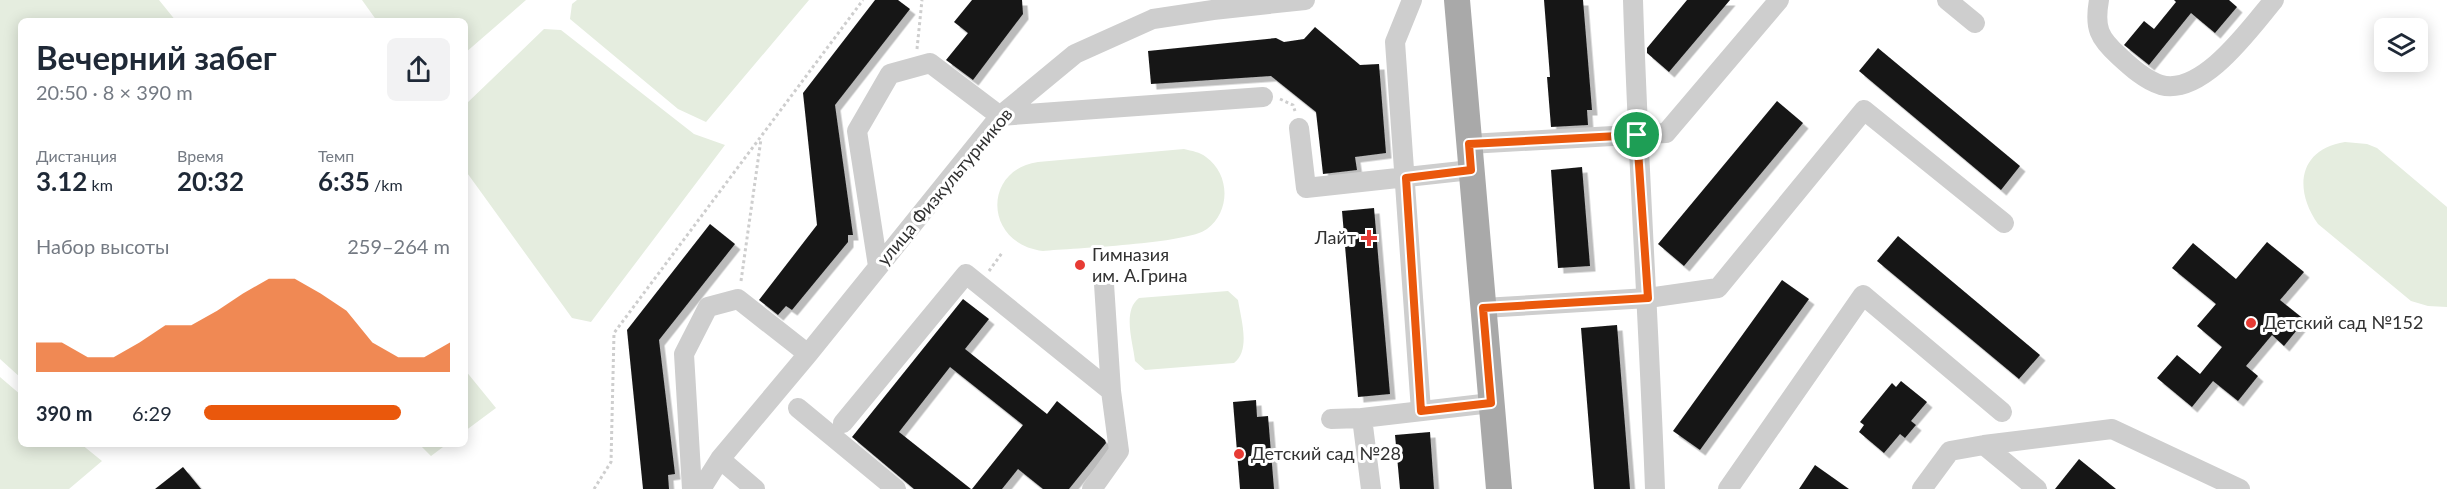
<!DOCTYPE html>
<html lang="ru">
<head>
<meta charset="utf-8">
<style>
  body { margin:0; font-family:Lato,sans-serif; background:#f2f2f3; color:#1f2937; height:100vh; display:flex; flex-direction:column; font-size:22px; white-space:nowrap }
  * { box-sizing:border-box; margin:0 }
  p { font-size:20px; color:#747a83 }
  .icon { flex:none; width:33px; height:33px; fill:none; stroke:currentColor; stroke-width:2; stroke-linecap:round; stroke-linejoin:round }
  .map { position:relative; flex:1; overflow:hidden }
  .details { position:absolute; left:18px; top:18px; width:450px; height:429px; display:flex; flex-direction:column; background:#fff; border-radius:9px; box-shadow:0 3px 15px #0003 }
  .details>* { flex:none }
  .controls { position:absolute; left:2374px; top:18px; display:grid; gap:12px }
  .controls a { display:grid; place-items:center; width:54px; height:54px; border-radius:9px; background:#fff; box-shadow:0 3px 15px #0003; font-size:30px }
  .pin { position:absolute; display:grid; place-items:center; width:51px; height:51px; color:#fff; margin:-26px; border:3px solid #fff; border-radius:50%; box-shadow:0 2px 6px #0007 }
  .round { display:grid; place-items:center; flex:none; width:63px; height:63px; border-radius:9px; background:#f2f2f3 }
  .headline { display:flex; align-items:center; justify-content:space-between; height:102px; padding:0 18px }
  h1 { font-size:33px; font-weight:700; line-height:45px }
  .stats { display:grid; grid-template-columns:repeat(3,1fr); gap:9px; height:102px; padding:6px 18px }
  .stats div { display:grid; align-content:center }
  .stats b { font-size:26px; font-weight:700 }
  .stats small { font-size:16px; font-weight:400 }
  .stats p { font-size:16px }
  .chart { height:168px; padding:12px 18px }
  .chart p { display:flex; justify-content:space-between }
  .chart svg { width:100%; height:108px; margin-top:6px; fill:#ea580c; opacity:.7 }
  ul { padding:0 18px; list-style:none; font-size:20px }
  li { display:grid; grid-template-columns:96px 72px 1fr; align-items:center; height:45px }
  li i { height:15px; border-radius:8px; background:#ea580c }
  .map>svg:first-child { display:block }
</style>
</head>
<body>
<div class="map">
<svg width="2447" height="489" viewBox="0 0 2447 489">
  <defs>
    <filter id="shadow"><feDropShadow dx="5.5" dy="5.5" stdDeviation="0" flood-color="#0004"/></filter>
  </defs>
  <rect width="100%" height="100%" fill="#fff"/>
  <path fill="#e5eddf" d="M0,0h159l17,21h-155v357l-21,-19z
    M362,0h164l-61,53v-32h-88z
    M577,0h232l-103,122 -28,-13 -108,-90 2,-15z
    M544,29l17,1 133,104 31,11 -134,177 -19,-4 -107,-148v-65z
    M2345,142l22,2 10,4 70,59v100l-19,-1 -17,-5 -93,-77c-25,-35 -19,-75 27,-82z
    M1184,149c8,2 16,3 22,8 24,17 25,54 1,72 -20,15 -133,19 -164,22 -59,-7 -61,-81 -5,-89z
    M1228,291l10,9c3,19 13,50 -4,63l-89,7 -10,-9c-2,-19 -13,-50 4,-63z
    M465,370l31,38 -31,23z
    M0,377l21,18v49h60l21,17 -33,28h-69z
    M419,444h28l-16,12z"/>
  <path fill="#181818" filter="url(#shadow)" d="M875,0h23l12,9 -75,96 18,130h-5v7l-56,68 -6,-4 -8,9 -19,-15 58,-75 -14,-132z
    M972,0h50l1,14 -50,66 -27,-20 22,-27 -14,-11z
    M1544,0h39l9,110h-5l1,15 -37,2 -4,-50h3z
    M1687,0h43l-61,72 -22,-19v-5z
    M2174,0h55l8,7 -22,26 -24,-20 -42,52 -25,-20 20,-24 10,8 22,-27z
    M1315,27l45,38 19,-1 7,89 -31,4 2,13 -34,4 -7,-62 -45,-36 -120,8 -3,-33 128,-13 8,4 20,-3z
    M1878,48l142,118 -19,24 -142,-119z
    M1777,101l26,22 -119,143 -26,-22z
    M1582,167l8,99 -32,2 -7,-98z
    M1374,208l16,186 -32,3 -16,-186z
    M710,224l25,20 -76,96 16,134 -7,1 1,14h-26l-16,-159z
    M1898,236l142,119 -21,24 -142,-118z
    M2267,242l37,30 -24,28 25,20 -21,26 -12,-11 -26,31 12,10 -20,25 -25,-20 -21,26 -35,-29 20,-23 23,19 22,-27 -25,-21 19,-22 -44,-36 21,-25 43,36z
    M1782,280l27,19 -109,151 -27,-19z
    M963,299l26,20 -24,30 82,65 10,-13 48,39 1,3 -37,46h-26l-25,-20 -16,20h-30l51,-64 -73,-58 -51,65 72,57h-57l-62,-52z
    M1617,325l13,164h-36l-13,-161z
    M1901,381l26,21 -16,19 5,4 -11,13 -5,-4 -16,19 -25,-21 5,-7 -4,-3 32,-39 4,4z
    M1256,400l1,17 11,-1 6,73h-34l-7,-87z
    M1430,432l4,57h-34l-5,-54z
    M2079,459l37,30h-61z
    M1815,465l34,24h-50z
    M183,467l18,22h-46z"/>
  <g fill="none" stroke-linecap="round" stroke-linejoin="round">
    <path stroke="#cecece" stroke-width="3" stroke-dasharray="3 3" stroke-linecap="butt" d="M917,49l5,-49
      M917,49l5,-49
      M1280,99l13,6 2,6
      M989,271l13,-18
      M741,281l20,-142
      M594,489l17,-27 3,-129 249,-333"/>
    <path stroke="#cecece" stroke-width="20" d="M1412,0l-17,42 26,369
      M1633,0c5,163 16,326 22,489
      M1947,0l28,23
      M2099,0c-5,28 0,38 20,56 12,11 26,24 42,29 42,11 90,-58 113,-85
      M1299,128l7,60 165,-18
      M1469,144l197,-11 113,-133
      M878,266l-21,-135 33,-57 40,-11 70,53 263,-19
      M1104,284l7,107
      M1483,308l165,-10 70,-10 146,-178 140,113
      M798,408l98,81
      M1331,419l31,-1
      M843,423l123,-149 145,117 8,60 -27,38
      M720,459l35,30
      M692,489l-8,-135 24,-47 30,-8 70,55
      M701,489l19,-30 88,-105 192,-238 75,-62 78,-35 60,-9 92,-10
      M1371,489l-9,-71 129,-15
      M1728,489l135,-194 139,117
      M1922,489l28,-38 34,-6
      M2037,489l-53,-44 128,-16 128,60"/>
    <path stroke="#a9a9a9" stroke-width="26" d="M1457,0l42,489"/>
  </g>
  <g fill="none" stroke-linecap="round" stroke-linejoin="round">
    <defs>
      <path id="route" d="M1637,135l11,163 -165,10 8,95 -70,8 -15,-233 65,-8 -2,-26z"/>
    </defs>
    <use href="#route" stroke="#fff" stroke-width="12"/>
    <use href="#route" stroke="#ea580c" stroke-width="8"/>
  </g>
  <g fill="#e73b34" stroke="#fff" stroke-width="2">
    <path d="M1366 229h6v6h6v6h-6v6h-6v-6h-6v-6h6z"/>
    <circle cx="1080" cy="265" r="6"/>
    <circle cx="2251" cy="323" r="6"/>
    <circle cx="1239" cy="454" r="6"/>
  </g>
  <g text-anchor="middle" stroke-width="6" stroke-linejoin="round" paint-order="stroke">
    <g font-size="18" fill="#313131" stroke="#fff">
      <text transform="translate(945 187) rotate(-50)" y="6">улица Физкультурников</text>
    </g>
    <g font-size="18" fill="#313131" stroke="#fff" text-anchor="start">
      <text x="1356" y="244" text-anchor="end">Лайт</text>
      <text x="1092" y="261">Гимназия<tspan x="1092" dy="21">им. А.Грина</tspan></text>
      <text x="2263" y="329">Детский сад №152</text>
      <text x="1251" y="460">Детский сад №28</text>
    </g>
  </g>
</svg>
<div class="controls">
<a><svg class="icon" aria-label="layers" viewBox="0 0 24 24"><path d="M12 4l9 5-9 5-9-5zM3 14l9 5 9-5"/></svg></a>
</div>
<div class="pin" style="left:1637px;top:135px;background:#1e9e55"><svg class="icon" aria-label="arrive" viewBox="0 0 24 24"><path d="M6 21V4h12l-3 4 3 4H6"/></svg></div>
<section class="details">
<div class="headline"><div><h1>Вечерний забег</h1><p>20:50 · 8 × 390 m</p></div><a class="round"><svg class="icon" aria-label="share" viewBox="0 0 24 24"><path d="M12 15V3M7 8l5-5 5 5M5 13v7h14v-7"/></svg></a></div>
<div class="stats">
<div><p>Дистанция</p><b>3.12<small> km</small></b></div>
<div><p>Время</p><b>20:32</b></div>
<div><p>Темп</p><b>6:35<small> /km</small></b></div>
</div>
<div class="chart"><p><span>Набор высоты</span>259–264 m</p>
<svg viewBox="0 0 160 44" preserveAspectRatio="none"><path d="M0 44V32L10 32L20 38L30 38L40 32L50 25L60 25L70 19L80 12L90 6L100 6L110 12L120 19L130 32L140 38L150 38L160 32V44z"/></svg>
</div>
<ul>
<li><b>390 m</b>6:29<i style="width:80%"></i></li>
</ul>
</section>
</div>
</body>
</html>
